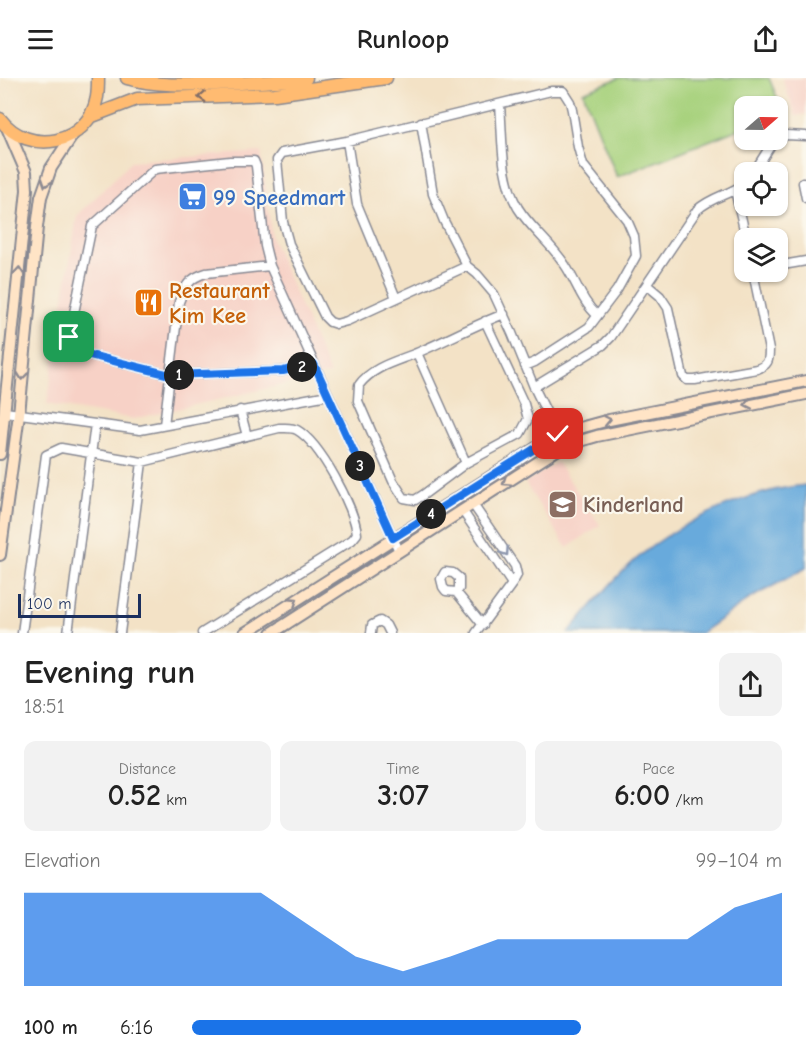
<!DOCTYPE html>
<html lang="en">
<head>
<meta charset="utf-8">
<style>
  body { margin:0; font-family:"Comic Neue",sans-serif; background:#f2f2f2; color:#222; height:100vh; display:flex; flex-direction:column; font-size:22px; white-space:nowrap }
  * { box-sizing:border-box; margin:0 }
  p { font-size:20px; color:#767676 }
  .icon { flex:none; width:33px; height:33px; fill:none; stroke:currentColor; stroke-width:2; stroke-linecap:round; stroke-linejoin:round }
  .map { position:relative; height:555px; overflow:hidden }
  .details { display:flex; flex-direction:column; background:#fff; flex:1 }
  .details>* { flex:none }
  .needle { width:39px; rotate:70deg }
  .tools { position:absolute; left:734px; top:18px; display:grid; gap:12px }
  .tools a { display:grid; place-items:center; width:54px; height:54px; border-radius:12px; background:#fff; box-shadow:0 2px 4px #0004; font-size:30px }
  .scale { position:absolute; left:18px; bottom:15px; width:123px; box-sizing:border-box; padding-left:6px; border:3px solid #1b2f5e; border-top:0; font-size:16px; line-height:21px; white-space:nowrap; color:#1b2f5e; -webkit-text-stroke:4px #fbf7ec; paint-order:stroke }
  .pin { position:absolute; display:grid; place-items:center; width:51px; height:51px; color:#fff; margin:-26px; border-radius:12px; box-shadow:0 3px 9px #0006 }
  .km { position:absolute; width:30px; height:30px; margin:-15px; border-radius:50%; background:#222; color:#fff; font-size:16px; line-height:30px; text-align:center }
  .round { display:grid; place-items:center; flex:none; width:63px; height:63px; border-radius:12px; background:#f2f2f2 }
  .headline { display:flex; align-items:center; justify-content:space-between; height:102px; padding:0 24px }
  h1 { font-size:33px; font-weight:800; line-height:45px }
  .stats { display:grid; grid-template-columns:repeat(3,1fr); gap:9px; height:102px; padding:6px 24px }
  .stats div { display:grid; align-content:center; border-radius:12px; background:#f2f2f2; text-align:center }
  .stats b { font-size:30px; font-weight:800 }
  .stats small { font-size:16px; font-weight:400 }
  .stats p { font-size:16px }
  .chart { height:168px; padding:12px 24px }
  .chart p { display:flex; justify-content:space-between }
  .chart svg { width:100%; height:108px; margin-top:6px; fill:#1a73e8; opacity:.7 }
  ul { padding:0 24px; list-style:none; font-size:20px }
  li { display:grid; grid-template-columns:96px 72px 1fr; align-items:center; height:45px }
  li i { height:15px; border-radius:8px; background:#1a73e8 }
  header { display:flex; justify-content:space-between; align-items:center; height:78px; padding:0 24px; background:#fff; font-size:27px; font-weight:800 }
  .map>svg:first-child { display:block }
</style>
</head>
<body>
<header><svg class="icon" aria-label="menu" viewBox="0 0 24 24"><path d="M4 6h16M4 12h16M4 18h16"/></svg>Runloop<svg class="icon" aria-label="share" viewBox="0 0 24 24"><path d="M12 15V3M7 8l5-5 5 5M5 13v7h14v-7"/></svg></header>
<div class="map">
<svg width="806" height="555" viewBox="0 0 806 555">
  <rect width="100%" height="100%" fill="#fbf7ec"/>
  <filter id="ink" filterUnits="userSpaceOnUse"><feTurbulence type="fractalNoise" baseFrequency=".0167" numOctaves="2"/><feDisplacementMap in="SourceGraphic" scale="12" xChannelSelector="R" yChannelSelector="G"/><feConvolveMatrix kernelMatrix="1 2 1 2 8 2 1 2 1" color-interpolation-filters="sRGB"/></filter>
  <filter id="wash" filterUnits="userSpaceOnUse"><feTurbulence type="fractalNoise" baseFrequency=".008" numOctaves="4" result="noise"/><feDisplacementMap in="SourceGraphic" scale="24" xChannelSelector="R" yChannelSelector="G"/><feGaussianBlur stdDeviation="1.35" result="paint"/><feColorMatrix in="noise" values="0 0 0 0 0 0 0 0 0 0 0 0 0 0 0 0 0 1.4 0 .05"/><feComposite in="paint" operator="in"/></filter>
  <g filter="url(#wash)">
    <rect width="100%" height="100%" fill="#f3e2c6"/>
    <path fill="#f7d1c6" d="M782,0h24v36l-10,2z
      M261,74l11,88 58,134 -196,45 -87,-15 30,-188 55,-55z
      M557,384l43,63 -33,23 -42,-65z"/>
    <path fill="#a8d27e" stroke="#62806e" stroke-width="1.5" d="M619,0h150l14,34 -6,2v-8h-33v21l-127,50 -34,-85z"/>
    <path fill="#68aadc" stroke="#426c9d" stroke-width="1.5" d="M806,407v83l-55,30 -50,35h-133c21,-24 47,-57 72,-77 41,-35 113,-67 166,-71z"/>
  </g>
  <g filter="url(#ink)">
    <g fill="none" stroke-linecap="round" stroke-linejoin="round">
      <defs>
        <path id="street" d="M500,27c3,35 0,72 18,103 13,21 34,36 47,57 11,16 17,37 32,50
          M421,44l12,72 11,27 23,45 10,8 17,20 18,39 22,54 29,59
          M777,60l9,-3 20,1
          M347,63l10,63 39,94
          M754,94l20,-32
          M803,105l3,15
          M735,112l11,48
          M467,188l-120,55 -11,3 -6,-2 -5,-5 -36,-73 -6,-22 -6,-62 5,-7 65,-12 204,-50h12l7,11 2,8 6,37 5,18 44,55 7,16 2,20 -19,34 -28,37 -54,35 -10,4
          M777,188l29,-5
          M647,207l13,11 8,12 15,68 4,4h8l62,-11c11,-4 12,-8 12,-19l-16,-78
          M485,243l39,83 4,15 -8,15 -54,29 -43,32 -8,5 -11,-2 -11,-17 -35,-80 1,-16c14,-19 39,-24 60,-33 28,-12 56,-27 85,-38
          M417,275l49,110
          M314,286l-31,7 -113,4 -96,-24 -5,-7v-7l23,-111 63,-57 75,-8h24l2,5 9,80 5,20 129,285
          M534,309l69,-42 8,-8 86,-127c14,-13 32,-15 47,-26
          M240,332l7,26
          M5,334l135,18 188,-35
          M164,347l15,-123c6,-16 10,-24 27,-29l64,-7
          M462,432l50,74 5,-9 -2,-9 -43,-63
          M456,514l3,-3v-11l-6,-5 -8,-1 -4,7 2,8 3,4 10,1 27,33
          M22,555l24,-178 15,-7 81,14 137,-34c6,0 13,-1 18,2 23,13 58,78 60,104l-5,6 -150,93
          M68,555l27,-209
          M120,555l22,-171
          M371,555l1,-8 8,-4 6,4 4,8
          M476,555l36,-49"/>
        <path id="secondary" d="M0,376l27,-264 -1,-18 -18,-42
          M0,477l19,-141 18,-187 4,-30 10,-29 23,-35
          M245,555l313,-199 51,-14 197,-39
          M272,555l291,-187 34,-10 209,-42"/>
        <path id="primary" d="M127,0c29,8 59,7 89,6 30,-1 60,-2 90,-6
          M90,39l47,-18 138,-5 111,-16
          M0,41c29,38 89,26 97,-22 1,-6 1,-13 1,-19"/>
      </defs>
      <use href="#street" stroke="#878892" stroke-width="11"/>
      <use href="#secondary" stroke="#878892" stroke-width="14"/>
      <use href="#primary" stroke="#878892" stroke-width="15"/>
      <use href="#street" stroke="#fff" stroke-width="8"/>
      <use href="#secondary" stroke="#ffe4c6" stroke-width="10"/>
      <use href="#primary" stroke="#ffbb71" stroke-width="12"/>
    </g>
    <defs><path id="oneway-chevron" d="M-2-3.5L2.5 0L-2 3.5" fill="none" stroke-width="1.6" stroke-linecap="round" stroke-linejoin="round" transform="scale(1.5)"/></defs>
    <use stroke="#826e67" href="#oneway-chevron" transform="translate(202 19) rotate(177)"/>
    <g stroke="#8d8a92">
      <use href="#oneway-chevron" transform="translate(46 105) rotate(108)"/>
      <use href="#oneway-chevron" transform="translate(19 193) rotate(-85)"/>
      <use href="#oneway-chevron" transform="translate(22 298) rotate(96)"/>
      <use href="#oneway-chevron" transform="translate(748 326) rotate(169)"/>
      <use href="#oneway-chevron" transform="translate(607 342) rotate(-12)"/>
      <use href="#oneway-chevron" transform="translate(506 404) rotate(147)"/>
      <use href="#oneway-chevron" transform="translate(294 523) rotate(-33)"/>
    </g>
    <use stroke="#8d97ae" href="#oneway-chevron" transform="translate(505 474) rotate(56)"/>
  </g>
  <g fill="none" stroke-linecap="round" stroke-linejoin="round" filter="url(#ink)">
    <defs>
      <path id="route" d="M69,259v7l5,7 96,24 113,-4 31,-7 79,174 165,-104"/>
    </defs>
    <use href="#route" stroke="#fff" stroke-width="12"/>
    <use href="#route" stroke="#1a73e8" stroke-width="8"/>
  </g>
  <defs>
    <symbol id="supermarket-square" viewBox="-11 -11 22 22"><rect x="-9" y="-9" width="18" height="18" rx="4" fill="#3f7fe0" stroke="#fbf7ec"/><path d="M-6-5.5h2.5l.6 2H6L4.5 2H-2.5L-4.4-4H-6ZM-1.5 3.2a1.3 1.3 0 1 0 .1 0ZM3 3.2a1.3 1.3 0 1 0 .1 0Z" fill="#fff"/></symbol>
    <symbol id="restaurant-square" viewBox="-11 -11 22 22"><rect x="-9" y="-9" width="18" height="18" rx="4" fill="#e8710a" stroke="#fbf7ec"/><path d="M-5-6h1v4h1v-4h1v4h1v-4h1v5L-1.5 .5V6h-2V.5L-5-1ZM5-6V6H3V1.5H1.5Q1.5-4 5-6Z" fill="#fff"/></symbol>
    <symbol id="school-square" viewBox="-11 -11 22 22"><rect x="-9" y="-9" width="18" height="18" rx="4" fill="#8d6e63" stroke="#fbf7ec"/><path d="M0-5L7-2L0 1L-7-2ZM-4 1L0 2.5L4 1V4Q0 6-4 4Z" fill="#fff"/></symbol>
  </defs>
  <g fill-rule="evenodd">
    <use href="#supermarket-square" x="176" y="102" width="33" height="33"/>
    <use href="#restaurant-square" x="132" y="208" width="33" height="33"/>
    <use href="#school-square" x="546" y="410" width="33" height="33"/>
  </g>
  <g text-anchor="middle" stroke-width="4.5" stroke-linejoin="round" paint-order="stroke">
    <g font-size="22" font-weight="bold" fill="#366cbe" stroke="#fbf7ec" text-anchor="start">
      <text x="213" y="127">99 Speedmart</text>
    </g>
    <g font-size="22" font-weight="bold" fill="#c56008" stroke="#fbf7ec" text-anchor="start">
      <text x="169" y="220">Restaurant<tspan x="169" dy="25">Kim Kee</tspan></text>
    </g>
    <g font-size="22" font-weight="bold" fill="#785e54" stroke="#fbf7ec" text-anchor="start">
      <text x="583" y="434">Kinderland</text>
    </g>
  </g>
</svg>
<div class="tools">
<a><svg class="needle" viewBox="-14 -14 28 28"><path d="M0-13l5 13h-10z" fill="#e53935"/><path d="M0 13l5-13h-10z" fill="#767676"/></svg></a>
<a><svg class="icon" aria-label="locate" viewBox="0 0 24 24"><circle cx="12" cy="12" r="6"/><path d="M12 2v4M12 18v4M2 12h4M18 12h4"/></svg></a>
<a><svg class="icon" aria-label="layers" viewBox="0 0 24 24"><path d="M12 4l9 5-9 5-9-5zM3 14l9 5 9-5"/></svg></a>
</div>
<div class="scale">100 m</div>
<div class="pin" style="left:69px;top:259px;background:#1e9e55"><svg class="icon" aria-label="arrive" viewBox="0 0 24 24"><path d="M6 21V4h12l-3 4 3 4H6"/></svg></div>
<div class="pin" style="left:558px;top:356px;background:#d93025"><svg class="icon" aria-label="check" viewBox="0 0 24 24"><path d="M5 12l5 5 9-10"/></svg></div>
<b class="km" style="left:179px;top:297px">1</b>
<b class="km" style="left:302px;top:289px">2</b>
<b class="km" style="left:360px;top:388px">3</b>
<b class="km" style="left:431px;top:436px">4</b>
</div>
<section class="details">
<div class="headline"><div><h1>Evening run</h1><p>18:51</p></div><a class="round"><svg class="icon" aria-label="share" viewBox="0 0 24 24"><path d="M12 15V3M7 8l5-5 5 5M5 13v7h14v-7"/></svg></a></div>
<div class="stats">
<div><p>Distance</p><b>0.52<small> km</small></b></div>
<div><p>Time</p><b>3:07</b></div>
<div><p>Pace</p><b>6:00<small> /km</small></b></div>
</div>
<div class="chart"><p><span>Elevation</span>99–104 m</p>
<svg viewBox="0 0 160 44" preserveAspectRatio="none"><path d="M0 44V6L10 6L20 6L30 6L40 6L50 6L60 19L70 32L80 38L90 32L100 25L110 25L120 25L130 25L140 25L150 12L160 6V44z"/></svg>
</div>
<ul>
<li><b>100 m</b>6:16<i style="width:66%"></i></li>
</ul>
</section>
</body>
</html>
